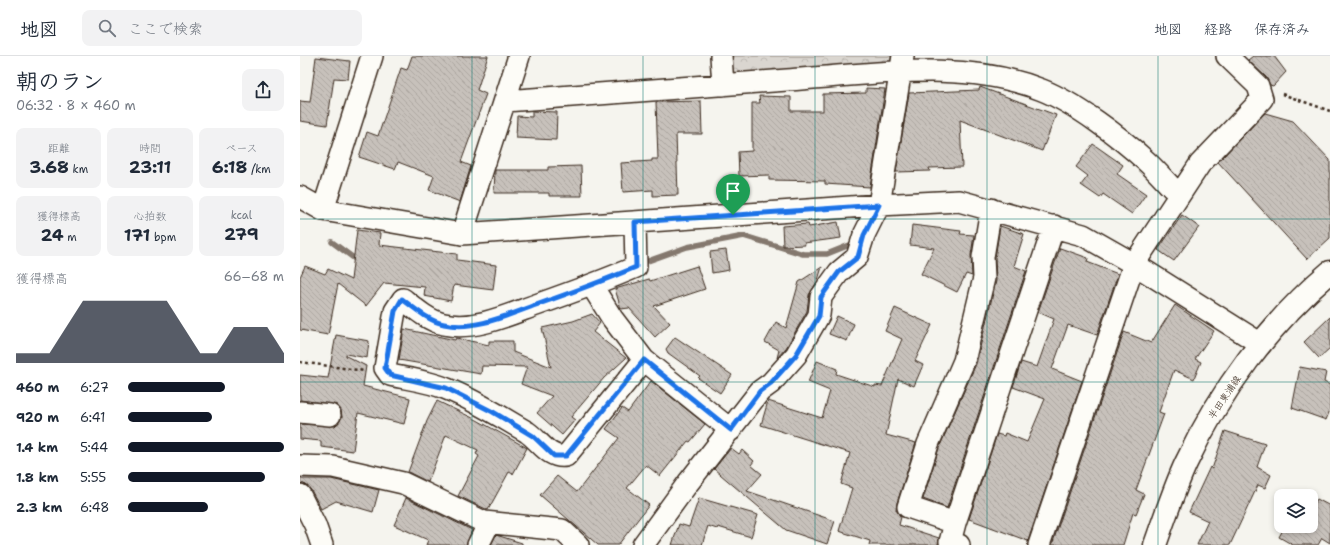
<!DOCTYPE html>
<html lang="ja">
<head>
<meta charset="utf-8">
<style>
  body { margin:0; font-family:"Shantell Sans","Klee One",sans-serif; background:#f2f2f3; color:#1f2937; height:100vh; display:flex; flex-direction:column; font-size:15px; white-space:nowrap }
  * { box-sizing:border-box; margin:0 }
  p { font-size:13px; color:#747a83 }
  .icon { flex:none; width:22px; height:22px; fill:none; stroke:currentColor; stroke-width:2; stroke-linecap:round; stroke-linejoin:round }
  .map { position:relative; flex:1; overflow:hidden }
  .panel { display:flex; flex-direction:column; background:#fff; width:300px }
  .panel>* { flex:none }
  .fabs { position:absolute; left:974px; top:433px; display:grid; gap:8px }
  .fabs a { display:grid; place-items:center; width:44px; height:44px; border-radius:8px; background:#fff; box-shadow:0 2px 6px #0003; font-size:20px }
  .pin { position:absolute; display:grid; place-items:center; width:34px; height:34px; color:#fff; margin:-41px -17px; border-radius:50% 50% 50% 0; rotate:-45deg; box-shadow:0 0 4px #0007 }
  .pin .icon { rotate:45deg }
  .round { display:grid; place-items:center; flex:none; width:42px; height:42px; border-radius:8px; background:#f2f2f3 }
  .head { display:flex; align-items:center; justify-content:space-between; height:68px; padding:0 16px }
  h1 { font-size:22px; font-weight:700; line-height:30px }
  .figures { display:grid; grid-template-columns:repeat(3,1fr); gap:6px; height:68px; padding:4px 16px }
  .figures div { display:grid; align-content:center; border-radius:8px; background:#f2f2f3; text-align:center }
  .figures b { font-size:17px; font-weight:700 }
  .figures small { font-size:11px; font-weight:400 }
  .figures p { font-size:11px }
  .chart { height:112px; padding:8px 16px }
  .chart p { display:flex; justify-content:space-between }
  .chart svg { width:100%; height:72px; margin-top:4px; fill:#111827; opacity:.7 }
  ul { padding:0 16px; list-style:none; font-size:13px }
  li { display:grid; grid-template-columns:64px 48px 1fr; align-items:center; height:30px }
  li i { height:10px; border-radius:5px; background:#111827 }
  header { display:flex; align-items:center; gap:24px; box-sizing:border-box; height:56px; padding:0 20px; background:#fff; border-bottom:1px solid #e0e1e3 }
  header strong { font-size:19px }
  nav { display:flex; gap:22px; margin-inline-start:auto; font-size:14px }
  .search { width:280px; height:36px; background:#f2f2f3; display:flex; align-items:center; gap:10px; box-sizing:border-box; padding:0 14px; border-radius:8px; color:#747a83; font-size:15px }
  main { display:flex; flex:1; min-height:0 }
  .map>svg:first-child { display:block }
</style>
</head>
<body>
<header>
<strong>地図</strong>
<div class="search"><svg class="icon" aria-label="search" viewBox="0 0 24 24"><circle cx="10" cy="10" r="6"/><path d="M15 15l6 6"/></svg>ここで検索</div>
<nav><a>地図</a><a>経路</a><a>保存済み</a></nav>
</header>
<main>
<section class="panel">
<div class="head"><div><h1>朝のラン</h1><p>06:32 · 8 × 460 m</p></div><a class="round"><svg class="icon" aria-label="share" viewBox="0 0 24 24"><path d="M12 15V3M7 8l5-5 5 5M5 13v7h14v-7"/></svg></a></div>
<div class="figures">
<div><p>距離</p><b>3.68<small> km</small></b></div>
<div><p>時間</p><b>23:11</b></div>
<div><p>ペース</p><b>6:18<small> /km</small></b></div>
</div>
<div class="figures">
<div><p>獲得標高</p><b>24<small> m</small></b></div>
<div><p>心拍数</p><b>171<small> bpm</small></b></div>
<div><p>kcal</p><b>279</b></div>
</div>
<div class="chart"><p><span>獲得標高</span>66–68 m</p>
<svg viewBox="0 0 160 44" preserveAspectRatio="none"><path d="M0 44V38L10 38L20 38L30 22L40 6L50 6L60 6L70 6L80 6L90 6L100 22L110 38L120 38L130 22L140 22L150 22L160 38V44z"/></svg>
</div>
<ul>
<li><b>460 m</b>6:27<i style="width:62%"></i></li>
<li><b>920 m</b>6:41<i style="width:54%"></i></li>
<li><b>1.4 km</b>5:44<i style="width:100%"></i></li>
<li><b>1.8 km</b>5:55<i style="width:88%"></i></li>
<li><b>2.3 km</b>6:48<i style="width:51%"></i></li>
</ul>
</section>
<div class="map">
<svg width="1030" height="489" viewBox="0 0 1030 489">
  <defs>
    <pattern id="park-crowns" width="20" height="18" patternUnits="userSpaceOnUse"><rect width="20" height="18" fill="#dad6d0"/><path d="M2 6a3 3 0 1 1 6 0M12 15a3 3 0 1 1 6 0" fill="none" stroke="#bcb8b2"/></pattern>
    <pattern id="building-back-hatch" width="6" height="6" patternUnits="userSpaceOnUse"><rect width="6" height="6" fill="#c7c1bb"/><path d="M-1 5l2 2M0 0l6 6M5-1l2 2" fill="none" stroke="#aca6a0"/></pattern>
  </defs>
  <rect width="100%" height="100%" fill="#f5f4ee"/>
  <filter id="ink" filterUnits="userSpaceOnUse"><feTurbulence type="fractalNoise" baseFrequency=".025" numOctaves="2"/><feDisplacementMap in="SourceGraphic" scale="8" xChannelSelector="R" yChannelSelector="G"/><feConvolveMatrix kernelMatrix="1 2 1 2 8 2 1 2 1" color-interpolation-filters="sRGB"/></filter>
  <g filter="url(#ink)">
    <path fill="url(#park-crowns)" stroke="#8a8077" d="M426,0h165l-1,9 -163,10z"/>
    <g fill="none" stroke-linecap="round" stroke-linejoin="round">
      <path stroke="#84786e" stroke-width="5.5" d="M32,186l27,20
        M348,205l39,-14 57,-11 59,18h24l25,-10"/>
    </g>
    <path fill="url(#building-back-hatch)" stroke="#3b2a1e" d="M112,0h76l-11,34 9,4 -25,68 10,4 -11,36 -31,-12 5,-14 -36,-14 -3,7 -36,-12 8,-25 11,4 23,-68 6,2z
      M953,0h21l12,16 -13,14 -3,-1 -4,-8 -18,-17z
      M16,1l34,4 -2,18 -14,-1 -7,47 -27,-4v-20l10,1z
      M680,31l76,28 -14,36 -82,-31 2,47 -33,1 1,3 -34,1 13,-79 70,-3z
      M566,32l19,1 -15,98 -45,-3v-3l-56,-1v-5l-30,1 -1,-24 14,-1v-48h8l-1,-7 32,1v14h32v-17l43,-1z
      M401,45l1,33h-26l2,61 -25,1v-6l-30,2 -2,-29 31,-2v-2h6l-2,-57z
      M232,55l25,1 -1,28 -40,-2 1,-22 15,1z
      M965,57l28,8 37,39v78l-23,21 -89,-97z
      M793,88l30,21 -6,9 29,20 -14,20 -29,-20 -3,4 -19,-13 7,-9 -12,-9z
      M281,110l1,30h-33v-3h-55l1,-23h53v-3z
      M882,159l17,12 -25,34 -16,-11z
      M538,166l3,16 -37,5 1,2 -22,1 -1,-20 26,-2 1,3z
      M612,169l49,6 -1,3 14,1 -3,20 1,21 -6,-2 -9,18 -36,-18 13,-26 -24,-3z
      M700,170l24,8 -10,32 12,5 -79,237 -24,-9 16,-51 37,-84 20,-83 -1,-23z
      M57,174l23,3 -1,12 78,9v6l39,5 -3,25 -39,-5 -3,16 -27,-5 1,-9 -41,-4 -18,23 -28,-22 -10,51 -28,-5v-53l5,-11 20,8 3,-5 23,11z
      M760,192l28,10 -1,4 31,12 -21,61 -29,-10 -16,44 30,12 -54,160 -59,-22 28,-85 7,2 1,-3 22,9 18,-43 -32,-12 8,-25 16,5 17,-48 -16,-7z
      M426,194l3,20 -17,3 -2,-21z
      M397,210l8,23 -51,17 16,17 -15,14 -26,-29 -8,1 -6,-20 34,-10 1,2z
      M522,211l-4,13 -9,15 -2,16 -21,37 -9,10 2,-8 -14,-8 11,-20 10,6 13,-46z
      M875,249l39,26 -19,28 6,3 -7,17 -20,-9 -15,42 5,2 -28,76 8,4 -8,20 -3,-1 -10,32h-71l72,-213 27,11z
      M595,252l37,17 -17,36 8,4 -9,21 -16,-7 -12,56 30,8 -19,60 -1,7 5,7 -2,8 40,13 -1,7h-69l1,-4 -31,-10 13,-43 -11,-4 9,-31 -89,-28 7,-24 54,17 8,-27 -22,-9 9,-21 20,8 -1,5 39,13v-2l7,1 20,-47 -17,-8z
      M292,258l8,9 -7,9 33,26 -22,20 -33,39 4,3 -13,15 -25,-22 15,-17 -31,-12 6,-17 -45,-1 -1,8 -82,-14 5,-31 51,11 1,-2 33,7v-4h24v11l38,15 -9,-39 31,-7z
      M537,260l17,8 -7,17 -18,-7z
      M1030,261v31l-11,10 -15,-16z
      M36,279l33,6 -2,17 -21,-4v2l20,10 -3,20 47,12 -6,26 -46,-11 -5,38 -32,-4v-6l-21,-2v-15l35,2 4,-4 3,-5 -1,-7 -4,-5 -37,-5v-25l28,3z
      M375,281l57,38 -12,18 -22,-15 2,-2 -32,-23 -2,-4z
      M1000,311l26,5 -2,10 6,3v25l-4,10 -34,-12z
      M351,325l54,43 -15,18 -2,-1 -28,35 -14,-11 -19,23 22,17 -31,40h-20l-58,-50 17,-19 20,16 42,-54 -13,-9 16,-21 6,4z
      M137,345l40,19 50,28 -14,26 -4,-2 -21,38 -30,-14 21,-40 -3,-2 2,-4 -32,-15 -18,47 -20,-10 19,-51z
      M925,375l40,13 -8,23 14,8 -6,13 -7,-3 -28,60h-33l11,-24 -19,-9 21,-45 2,2z
      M431,392l8,6 3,-4 12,11 -3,4 11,9 -15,17 88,30 -8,23 -41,-14 -72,-61z
      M0,423h31l48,11 -6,22 -37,-11 -15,8 -10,-19 -5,-5 -6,-2z
      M106,442l66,32 -6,15h-40l2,-5 -34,-15z
      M399,442l59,17 -7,22 -33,-10 -1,2 -9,-3 -6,19h-30l7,-21 10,3z
      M1017,443l13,7v37l-8,-5 -4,7h-25l-14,-8 6,-11h26v-16z
      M196,479l26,8v2h-31z"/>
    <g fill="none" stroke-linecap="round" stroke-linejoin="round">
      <defs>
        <path id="minor" d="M421,0l2,29
          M205,45c94,-7 188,-14 282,-21 83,-5 176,-22 255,10 33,13 78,47 104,71 11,10 21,22 32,33
          M0,141l23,13 139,24 417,-29 80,-4 124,34 51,29 127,80
          M23,154l49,-154
          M335,166l1,45c-33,14 -66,26 -100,38 -28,10 -62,26 -92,19 -15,-3 -30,-16 -41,-25l-8,12 -10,57 5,7c18,4 39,6 57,14 28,11 54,28 80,43 13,9 22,27 39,24l78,-96
          M162,178l57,-178
          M292,230l20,32 32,42 87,70
          M0,356l30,3
          M0,410l33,1 70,16 81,39 78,8 16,15
          M0,439l15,30 7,20
          M655,467l-47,-16 20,-63 36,-83 20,-83 -1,-21 8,-48
          M178,489l11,-22
          M343,489l45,-62 72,-92 11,-8 25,-28 23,-40 2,-18 18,-25 18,-15 7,-22 15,-30 24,-149
          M659,489l-9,-3 5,-19 99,-297
          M739,489l95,-281 66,-100 62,-65 -4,-13 -31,-30"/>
        <path id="major" d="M855,489c10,-28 19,-56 31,-82 34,-72 84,-140 144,-191"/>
      </defs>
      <use href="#minor" stroke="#3b2a1e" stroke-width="24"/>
      <use href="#major" stroke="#3b2a1e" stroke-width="25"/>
      <path stroke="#3b2a1e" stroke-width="2.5" stroke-dasharray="3 3" stroke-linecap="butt" d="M982,38l48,17
        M0,306l65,9"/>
      <use href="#minor" stroke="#fdfcf7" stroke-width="21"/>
      <use href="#major" stroke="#fdfcf7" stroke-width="22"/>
    </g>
  </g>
  <g fill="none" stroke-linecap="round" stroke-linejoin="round" filter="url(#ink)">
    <defs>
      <path id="route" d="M579,149l-15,30 -6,22 -19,15 -18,25 -2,19 -23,39 -25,28 -11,8 -29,39 -87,-70 -78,96h-12l-21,-20 -40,-24 -47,-24 -56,-13 -5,-7 10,-57 7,-12c12,9 27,22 42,25 30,7 64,-9 92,-19 34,-12 67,-24 100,-38l-1,-45z"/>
    </defs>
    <use href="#route" stroke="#fff" stroke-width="8"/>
    <use href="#route" stroke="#1a73e8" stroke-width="5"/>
  </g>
  <path fill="none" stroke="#0f766e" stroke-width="1" stroke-opacity="0.55" d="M172,0v489M343,0v489M515,0v489M687,0v489M858,0v489M0,163h1030M0,326h1030"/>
  <g text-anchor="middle" stroke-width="3" stroke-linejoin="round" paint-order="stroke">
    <g font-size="10" fill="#3b2a1e" stroke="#fdfcf7">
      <text transform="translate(924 341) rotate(-56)" y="4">半田東浦線</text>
    </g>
  </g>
</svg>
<div class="fabs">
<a><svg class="icon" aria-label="layers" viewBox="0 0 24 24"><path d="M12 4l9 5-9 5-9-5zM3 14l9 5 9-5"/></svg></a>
</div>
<div class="pin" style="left:433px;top:159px;background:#1e9e55"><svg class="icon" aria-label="arrive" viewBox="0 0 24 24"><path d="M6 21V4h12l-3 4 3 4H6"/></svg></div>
</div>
</main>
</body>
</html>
